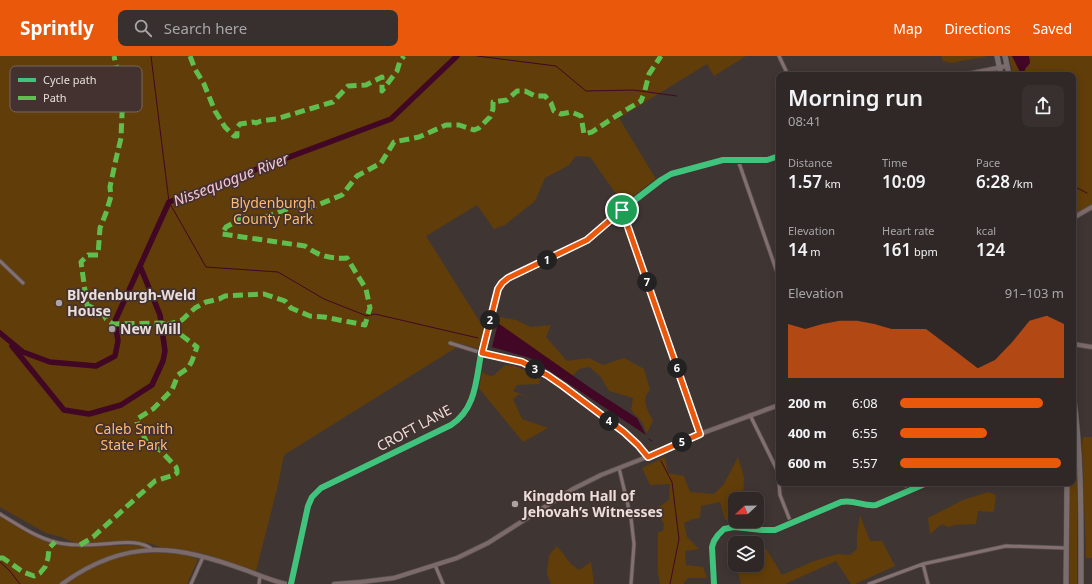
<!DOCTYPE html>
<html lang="en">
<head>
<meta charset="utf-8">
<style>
  body { margin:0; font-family:"Noto Sans",sans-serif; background:#37302f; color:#f1f3f6; height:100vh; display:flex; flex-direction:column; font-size:15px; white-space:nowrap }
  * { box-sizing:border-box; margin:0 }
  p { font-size:13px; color:#a7a6a7 }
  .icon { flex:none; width:22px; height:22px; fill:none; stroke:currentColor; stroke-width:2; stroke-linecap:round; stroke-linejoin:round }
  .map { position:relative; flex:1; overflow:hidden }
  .details { position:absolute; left:776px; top:16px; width:300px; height:414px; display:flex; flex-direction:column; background:#2f2827; border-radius:8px; box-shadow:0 2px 10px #0003,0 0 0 1px #4a4444 }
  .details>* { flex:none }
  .needle { width:26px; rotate:248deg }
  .buttons { position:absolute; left:728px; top:436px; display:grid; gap:8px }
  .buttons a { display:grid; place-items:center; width:36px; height:36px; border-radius:8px; background:#2f2827; box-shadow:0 2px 10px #0003,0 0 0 1px #4a4444; font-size:20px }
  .pin { position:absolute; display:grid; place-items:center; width:34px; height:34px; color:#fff; margin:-17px; border:2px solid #fff; border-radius:50%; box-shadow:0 1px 4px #0007 }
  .km { position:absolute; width:20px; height:20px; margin:-10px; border-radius:50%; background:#222; color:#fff; font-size:11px; line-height:20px; text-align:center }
  .round { display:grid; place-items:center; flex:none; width:42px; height:42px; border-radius:8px; background:#37302f }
  .headline { display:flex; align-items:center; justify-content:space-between; height:68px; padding:0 12px }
  h1 { font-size:22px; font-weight:600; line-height:30px }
  .figures { display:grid; grid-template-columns:repeat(3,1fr); gap:6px; height:68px; padding:4px 12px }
  .figures div { display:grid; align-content:center }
  .figures b { font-size:17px; font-weight:600 }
  .figures small { font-size:11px; font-weight:400 }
  .figures p { font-size:11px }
  .chart { height:112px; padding:8px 12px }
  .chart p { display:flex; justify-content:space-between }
  .chart svg { width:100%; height:72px; margin-top:4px; fill:#ea580c; opacity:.7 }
  ul { padding:0 12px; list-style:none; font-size:13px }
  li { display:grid; grid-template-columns:64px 48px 1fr; align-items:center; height:30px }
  li i { height:10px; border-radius:5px; background:#ea580c }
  header { display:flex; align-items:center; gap:24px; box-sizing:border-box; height:56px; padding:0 20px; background:#ea580c; color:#fff }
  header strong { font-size:19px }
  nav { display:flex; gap:22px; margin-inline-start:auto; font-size:14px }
  .search { width:280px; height:36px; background:#37302f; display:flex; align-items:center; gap:10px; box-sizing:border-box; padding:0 14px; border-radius:8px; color:#a7a6a7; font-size:15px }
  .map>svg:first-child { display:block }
</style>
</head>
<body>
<header>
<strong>Sprintly</strong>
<div class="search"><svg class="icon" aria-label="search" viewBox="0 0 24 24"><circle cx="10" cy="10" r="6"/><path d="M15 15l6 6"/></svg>Search here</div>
<nav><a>Map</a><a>Directions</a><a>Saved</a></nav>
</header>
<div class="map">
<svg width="1092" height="528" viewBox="0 0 1092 528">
  <rect width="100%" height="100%" fill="#3f3634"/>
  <path fill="#613d09" d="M0,0h746l-32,20 -7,-12 -88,54 37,61 -32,26 -34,-48 -14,-1 -7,9 -24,13 -10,23 -30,24 -11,4 -17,-24 -51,31 59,94 -5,19 -18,-5 -178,111 -6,30 -22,86 -51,-17 -44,-7 -13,-4 -22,-2 -51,2 -14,-6 -15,-4 -46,-26z
    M941,0h45l-1,1 -19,3 -14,3 -9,-2z
    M1009,0h3l9,17 9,-10 -1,-7h63v149l-19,11v-141h-60z
    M494,260l22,4 15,7 20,-2 -5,12 21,24 22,-3 14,7 21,-7 20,11 6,21c-10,10 -2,20 3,31l-6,12 -5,-11 -11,-12 2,-12 -24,-7 -9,-15 -11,-9 -10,2 -6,7 -75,-52 -7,9z
    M505,309l10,1 25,11 -1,7 -22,1 -4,6 24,9 -18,-6 -6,5 9,20 26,9 -25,14 -45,-55 3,-16 6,4 6,1z
    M1073,368c6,53 4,107 4,160h-8l1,-101h3z
    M1083,381h9v121h-6l-4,-114z
    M665,401l3,16 16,3 6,16 24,2 10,-10 14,-27 6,20 -1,22h-8v19l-10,2 -5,-18 -19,4 -1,12 -7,1 -9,4 3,14 12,12 -14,2 1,14 17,2 4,11h-19l-5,6h-23l-2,-11v-41l5,-1 1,-7 -8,-15 13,-9 1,-16 -20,1 -8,-17z
    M988,436l8,3 -2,16 -3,1 -13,-1 -2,13 -21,1 -7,2 -6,-3 -12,10 -2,-16 35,-18z
    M860,459l10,26h12l13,25 -40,18h-4l-15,-23 -51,23h-44l-5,-19h21v-3l3,-1 5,-14 17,28 32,-14 24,-7 12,1 7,-6v-14z
    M0,460l42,23 32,8 57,-2 25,2 42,12 -11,25h-187z
    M557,490l14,18 8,6 12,-8 3,22h-43l-4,-10 2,-19z"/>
  <path fill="#410725" d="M1012,0h17l1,7 -9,11z
    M498,267l94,66 45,29 9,17 -116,-77 -38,-11z"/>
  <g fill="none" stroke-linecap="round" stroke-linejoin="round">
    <path stroke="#410725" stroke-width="1" d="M151,0l18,146 37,65 72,5 46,27 43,17 8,-2 103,24
      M477,0l79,10 30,25 47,-1 44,6
      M1024,13l4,6
      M1073,130l14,7
      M649,383l3,2
      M661,405l11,21 7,57 -9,45
      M0,506l9,8 11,14"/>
    <path stroke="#410725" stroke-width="5.5" d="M0,277l23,19 27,10 46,4 19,-10 3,-15 -3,-20 54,-119 222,-83 66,-63
      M12,290l52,64 25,4 32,-9 31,-20 11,-24 2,-10 -5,-36 -20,-49"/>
    <defs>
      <path id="street" d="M779,0l9,19
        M738,104l41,118
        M622,154l78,224
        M0,205l23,22
        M450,287l32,10 40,9 25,13 16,10 61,47 14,13 9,12
        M750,359l28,57 1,6
        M619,412l12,50 3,26 -3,40
        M779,427l1,12 11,28
        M905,427l4,8
        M0,458c17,10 35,23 55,28 15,4 32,3 48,2 16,-1 38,-5 50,6
        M923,508l5,20
        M435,509l8,19
        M191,528l12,-27
        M259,528l1,-8
        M291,528l17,-78 4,-9 9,-9 130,-63c25,-16 25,-45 30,-71 3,-11 6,-21 9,-32 4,-18 3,-32 18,-44l79,-38 35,-30 39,-30 10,-6 52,-14h44l12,-4
        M714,528l-2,-37 2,-6 4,-6 6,-6 10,-2 28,3h13l66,-28c14,-3 22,5 35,3l51,-22
        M869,528l54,-20 83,-18 60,2"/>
      <path id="secondary" d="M963,19l44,-9
        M1073,162l19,-11
        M1073,288l19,3
        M62,528c65,-47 115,-39 186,-13 13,5 25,10 38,13
        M334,528l27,-2 33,-4 63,-20 31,-15 85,-54 28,-14 46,-18 53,-23 79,-29"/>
      <path id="highway" d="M997,0l4,19
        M1005,0l4,19
        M1073,337c9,63 8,127 8,191
        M1066,528l1,-101"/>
    </defs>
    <use href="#street" stroke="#595250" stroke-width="4.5"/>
    <use href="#secondary" stroke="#595250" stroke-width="5.5"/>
    <use href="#highway" stroke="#595250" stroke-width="6"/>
    <use href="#street" stroke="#846f71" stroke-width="3"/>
    <use href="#secondary" stroke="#7c696a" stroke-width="4"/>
    <use href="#highway" stroke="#7a6d6d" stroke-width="5"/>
    <path stroke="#5fbe4e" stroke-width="5" stroke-dasharray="10 5" stroke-linecap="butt" d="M190,0l5,13 9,15 11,27 10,16 9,9h3v-8l3,-4 13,-2 3,1 5,-2 15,-2 57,-17 15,-16 18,-1 16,-8v14l15,-20 3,-10 4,-5
      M645,34l4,-16 12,-18
      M93,252l-6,-3 -6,-43 7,-7h10l2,-27 6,-15 5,-17 -1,-9 6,-28 5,-21 1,-24 3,-26 -8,-19 -3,-13
      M368,258l2,-6 -4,-19 -19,-31c-17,1 -28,-2 -42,-12l-83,-12 4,-7 18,-10 14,3 42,-16 13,3 29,-12 15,-19 24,-13 13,-21 25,-5 27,-12h13l15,5 5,-2 11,-11 3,-8v-7l14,-2 10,-9h8l10,5h10l6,7 3,8 7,3 10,-2 10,4 3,18 8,-2 24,-16 25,-15 2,-5
      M166,269l16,-5 13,-12 11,-6 13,-3 6,-3 39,-2 21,7 6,7 19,8 14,1 41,8 2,-7
      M80,489l13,-8 62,-56 19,-6 3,-2v-3l-1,-3 -16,-17 -11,-5 -3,-4 -9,-19v-3l16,-10 19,-19 6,-15 10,-7 4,-7 5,-14 -21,-16 -14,-8 -49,1 -7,-5 -2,-4
      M0,502h3l20,14 11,4 6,-3 5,-6 3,-9 1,-10 6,-6"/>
    <defs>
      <path id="cycleway" d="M622,154l78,224
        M291,528l17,-78 4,-9 9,-9 130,-63c25,-16 25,-45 30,-71 3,-11 6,-21 9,-32 4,-18 3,-32 18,-44l79,-38 35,-30 39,-30 10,-6 52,-14h44l12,-4
        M714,528l-2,-37 2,-6 4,-6 6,-6 10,-2 28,3h13l66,-28c14,-3 22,5 35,3l51,-22"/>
    </defs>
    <use href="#cycleway" stroke="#43322f" stroke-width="8"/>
    <use href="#cycleway" stroke="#40c37c" stroke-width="6"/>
  </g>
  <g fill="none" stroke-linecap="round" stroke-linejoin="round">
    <defs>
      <path id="route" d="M622,154l78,224 -52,23 -10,-12 -14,-13 -61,-46 -16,-11 -25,-13 -40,-9 16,-64 4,-6 6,-5 79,-38z"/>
    </defs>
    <use href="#route" stroke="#fff" stroke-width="8"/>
    <use href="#route" stroke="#ea580c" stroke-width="5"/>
  </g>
  <g fill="#aea3a1" stroke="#43322f" stroke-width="1.5">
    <circle cx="59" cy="247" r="4"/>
    <circle cx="112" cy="273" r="4"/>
    <circle cx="515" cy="448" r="4"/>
  </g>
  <g text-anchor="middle" stroke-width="3.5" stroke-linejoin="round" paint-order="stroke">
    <g font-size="14" fill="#fdba6c" stroke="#43322f">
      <text x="273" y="152">Blydenburgh<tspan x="273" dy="16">County Park</tspan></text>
      <text x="134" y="378">Caleb Smith<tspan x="134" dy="16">State Park</tspan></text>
    </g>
    <g font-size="14" font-weight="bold" fill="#e9dedc" stroke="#43322f" text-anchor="start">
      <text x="67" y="244">Blydenburgh-Weld<tspan x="67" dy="16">House</tspan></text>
      <text x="120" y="278">New Mill</text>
      <text x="523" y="445">Kingdom Hall of<tspan x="523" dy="16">Jehovah’s Witnesses</tspan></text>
    </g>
    <g font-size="14" fill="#e9dedc" stroke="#43322f">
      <text transform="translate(414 372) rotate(-28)" y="5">CROFT LANE</text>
    </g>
    <g font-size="15" font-style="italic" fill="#f6c4d7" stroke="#43322f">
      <text transform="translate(231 124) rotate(-21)" y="5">Nissequogue River</text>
    </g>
  </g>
  <rect x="10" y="10" width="132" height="46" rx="6" fill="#43322f" stroke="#756663" stroke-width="1"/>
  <rect x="18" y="22" width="18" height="4" fill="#40c37c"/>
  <rect x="18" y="40" width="18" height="4" fill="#5fbe4e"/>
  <g font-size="11" fill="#e9dedc">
    <text x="43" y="28">Cycle path</text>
    <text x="43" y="46">Path</text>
  </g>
</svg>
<div class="buttons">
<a><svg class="needle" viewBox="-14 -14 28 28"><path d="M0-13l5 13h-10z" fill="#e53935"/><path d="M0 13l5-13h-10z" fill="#a7a6a7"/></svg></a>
<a><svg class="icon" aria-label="layers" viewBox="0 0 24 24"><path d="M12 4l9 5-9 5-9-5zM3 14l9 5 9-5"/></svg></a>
</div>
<div class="pin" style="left:622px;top:154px;background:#1e9e55"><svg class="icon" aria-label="arrive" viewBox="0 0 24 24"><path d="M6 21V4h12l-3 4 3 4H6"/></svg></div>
<b class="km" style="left:547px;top:204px">1</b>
<b class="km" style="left:490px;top:264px">2</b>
<b class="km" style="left:535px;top:313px">3</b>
<b class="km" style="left:609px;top:365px">4</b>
<b class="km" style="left:682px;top:386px">5</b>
<b class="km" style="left:677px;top:312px">6</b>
<b class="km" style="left:647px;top:226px">7</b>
<section class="details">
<div class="headline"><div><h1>Morning run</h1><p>08:41</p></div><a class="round"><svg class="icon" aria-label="share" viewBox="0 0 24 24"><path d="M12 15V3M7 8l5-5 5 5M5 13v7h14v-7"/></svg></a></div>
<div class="figures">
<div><p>Distance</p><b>1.57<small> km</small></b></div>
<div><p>Time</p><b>10:09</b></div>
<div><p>Pace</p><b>6:28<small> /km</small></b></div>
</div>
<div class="figures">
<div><p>Elevation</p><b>14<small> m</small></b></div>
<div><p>Heart rate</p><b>161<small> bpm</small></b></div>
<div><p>kcal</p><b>124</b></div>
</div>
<div class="chart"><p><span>Elevation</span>91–103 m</p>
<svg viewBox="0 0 160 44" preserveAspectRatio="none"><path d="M0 44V11L10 14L20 11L30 9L40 9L50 11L60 14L70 14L80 14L90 22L100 30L110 38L120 33L130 22L140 9L150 6L160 11V44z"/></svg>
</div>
<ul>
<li><b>200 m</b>6:08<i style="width:87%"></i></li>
<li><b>400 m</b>6:55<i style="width:53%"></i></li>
<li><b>600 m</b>5:57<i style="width:98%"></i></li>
</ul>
</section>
</div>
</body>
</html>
